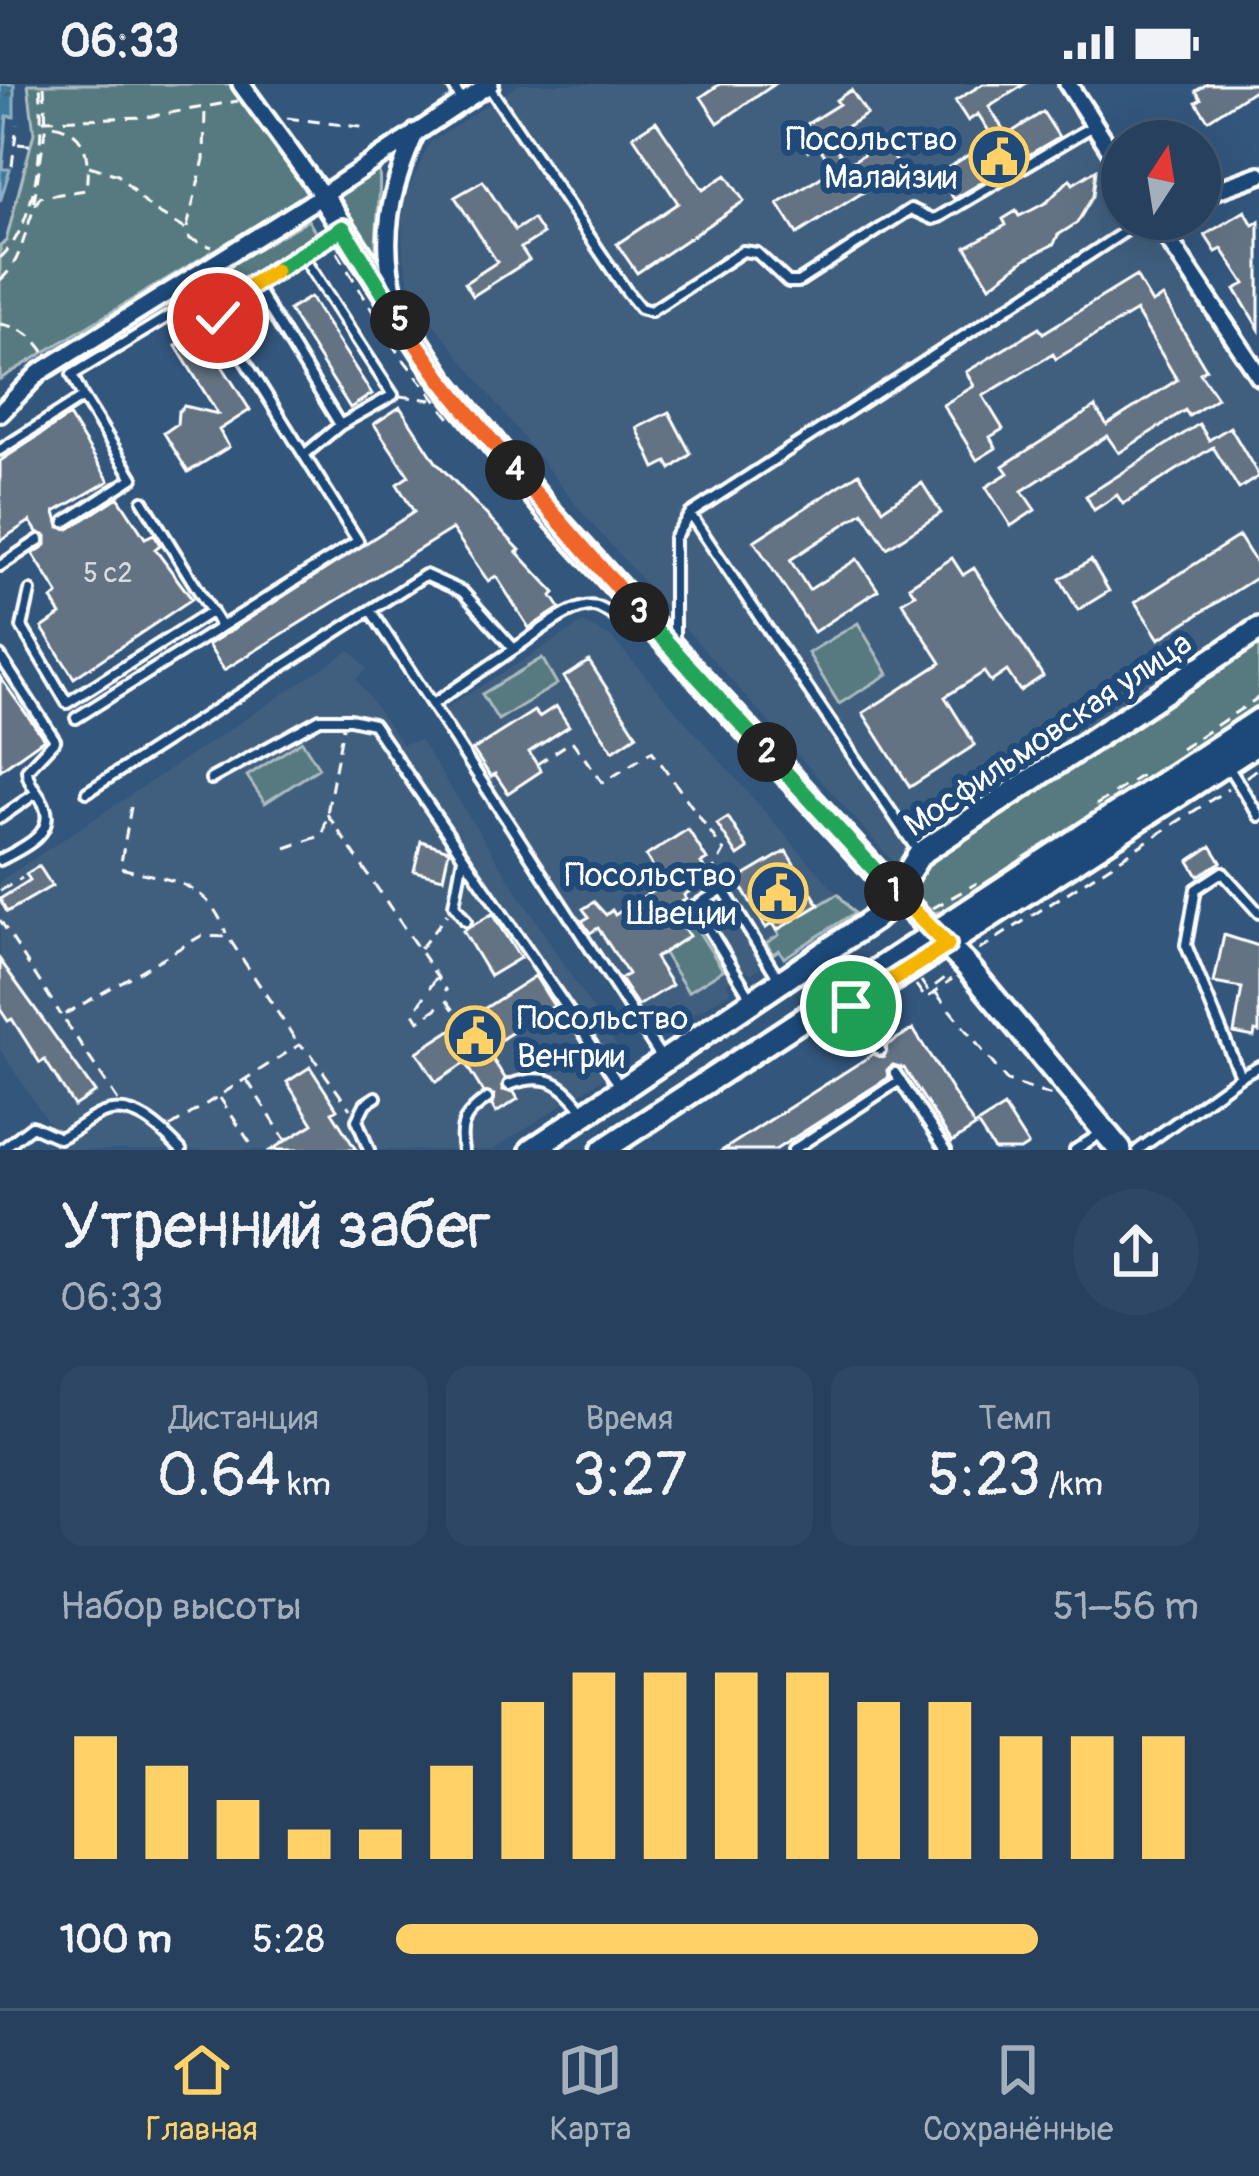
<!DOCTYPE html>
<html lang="ru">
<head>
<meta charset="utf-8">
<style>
  body { margin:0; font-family:Pangolin,sans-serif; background:#2e4764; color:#f1f3f6; height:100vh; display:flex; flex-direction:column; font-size:45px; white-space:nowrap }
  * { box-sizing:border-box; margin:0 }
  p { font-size:39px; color:#a4afbc }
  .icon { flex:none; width:66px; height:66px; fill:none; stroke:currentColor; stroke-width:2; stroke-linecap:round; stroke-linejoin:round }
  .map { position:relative; height:1066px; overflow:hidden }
  .sheet { display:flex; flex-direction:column; background:#26405e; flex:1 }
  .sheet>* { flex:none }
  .needle { width:78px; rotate:12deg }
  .controls { position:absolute; left:1101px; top:36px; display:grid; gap:24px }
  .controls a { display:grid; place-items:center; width:120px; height:120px; border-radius:50%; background:#26405e; box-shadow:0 12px 48px #0002,0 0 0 3px #425973; font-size:60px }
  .pin { position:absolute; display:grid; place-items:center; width:102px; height:102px; color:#fff; margin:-51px; border:6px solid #fff; border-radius:50%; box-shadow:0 3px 12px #0007 }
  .km { position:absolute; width:60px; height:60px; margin:-30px; border-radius:50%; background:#222; color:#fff; font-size:33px; line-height:60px; text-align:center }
  .round { display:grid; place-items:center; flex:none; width:126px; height:126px; border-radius:63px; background:#2e4764 }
  .head { display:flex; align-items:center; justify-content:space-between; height:204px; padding:0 60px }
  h1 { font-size:66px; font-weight:600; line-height:90px }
  .figures { display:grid; grid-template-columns:repeat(3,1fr); gap:18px; height:204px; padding:12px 60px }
  .figures div { display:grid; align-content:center; border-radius:24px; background:#2e4764; text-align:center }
  .figures b { font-size:60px; font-weight:600 }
  .figures small { font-size:33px; font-weight:400 }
  .figures p { font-size:33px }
  .chart { height:336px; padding:24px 60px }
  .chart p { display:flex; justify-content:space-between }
  .chart svg { width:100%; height:216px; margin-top:12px; stroke:#ffd166; stroke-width:6 }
  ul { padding:0 60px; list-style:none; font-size:39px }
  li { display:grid; grid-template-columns:192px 144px 1fr; align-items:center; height:90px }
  li i { height:30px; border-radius:15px; background:#ffd166 }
  .status { display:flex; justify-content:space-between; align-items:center; height:84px; padding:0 60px; background:#26405e; direction:ltr }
  .status svg { height:33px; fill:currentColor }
  .menu { display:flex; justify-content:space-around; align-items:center; height:168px; border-top:3px solid #425973; background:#26405e; font-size:33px; color:#a4afbc }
  .menu a { display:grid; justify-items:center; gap:6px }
  .menu .selected { color:#ffd166 }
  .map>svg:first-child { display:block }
</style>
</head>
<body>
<div class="status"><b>06:33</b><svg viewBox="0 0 49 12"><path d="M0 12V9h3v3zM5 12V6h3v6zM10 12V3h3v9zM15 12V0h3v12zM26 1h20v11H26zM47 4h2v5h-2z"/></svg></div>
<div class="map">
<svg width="1259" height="1066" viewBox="0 0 1259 1066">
  <defs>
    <pattern id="water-ripples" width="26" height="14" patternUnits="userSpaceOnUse" patternTransform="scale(3)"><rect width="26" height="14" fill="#41799b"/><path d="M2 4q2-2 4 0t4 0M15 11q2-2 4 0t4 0" fill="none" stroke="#466274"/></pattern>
  </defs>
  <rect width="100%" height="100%" fill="#33567d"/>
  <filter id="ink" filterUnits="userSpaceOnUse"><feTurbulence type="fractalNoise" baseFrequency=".00833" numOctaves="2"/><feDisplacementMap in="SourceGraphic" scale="24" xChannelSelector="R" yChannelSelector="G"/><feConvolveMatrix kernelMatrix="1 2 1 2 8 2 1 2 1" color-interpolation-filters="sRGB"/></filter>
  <g filter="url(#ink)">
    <path fill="#415f7f" d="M520,0h540l62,95v40h26l111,172v232l-346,223 -4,17 -13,2 -311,-349 -172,-219 -10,-42 -1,-30 5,-32 23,-51z
      M583,539l28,14 243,276 -70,45 -6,-8 -21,13 3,5 -10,6 -4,-4 -20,13 5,8 -74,47 -213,-329z
      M350,566l17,19 -11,10 46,65 18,-4 207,323 -135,87h-426l-66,-101v-168z"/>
    <path fill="#577a7f" stroke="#abbcbf" stroke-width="3" d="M28,0h202l78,110 -308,185v-134l6,-4 28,-108z
      M371,87l8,1c3,18 -4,58 -3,82l-5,-1 -34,-50 3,-12z
      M308,136l12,20 -91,55 -20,-18z
      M858,539l30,51 -49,30 -31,-51z
      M1259,553v68l-308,204c-35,12 -46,-14 -33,-43z
      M542,574l15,26 -59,36 -16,-26z
      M302,657l17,27 -54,35 -18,-27z
      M838,810l16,19 -70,45 -5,-8 -6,4 -7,-11 13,-8 -2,-5z
      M686,828l37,58 -35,22 -25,-40 25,-16 -11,-18z"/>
    <path fill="url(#water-ripples)" stroke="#8dafc3" stroke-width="3" d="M0,0h14v33l-7,-1 -5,53h8l-10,33z"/>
    <path fill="#637383" stroke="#fff" stroke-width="3" d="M720,0h55l-57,39 -17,-26z
      M983,0h42l-36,23 18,28 36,-23 16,25 -105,62 -16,-25 56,-35 -16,-25 -10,7 -13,-20z
      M1207,0h52v3l-51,33 -12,-18 5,-3 -5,-8z
      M851,6l16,24 -37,23 17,28 36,-23 17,27 -103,65 -19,-30 56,-35 -16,-24 -10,6 -12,-20 43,-27 -3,-4z
      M656,37l47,69 23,-15 18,26 -107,72 -20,-29 61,-41 -45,-67z
      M1096,86l-3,26 -16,27 -19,12 -4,9 -29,15 -35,27 -24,-39 40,-22 -3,-6 13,-8 3,5 13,-6 15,-8 23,-23 3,5z
      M483,97l32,49 18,-11 10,15 -22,14 8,12 -56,36 -8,-13 32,-21 -42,-65z
      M1245,127l8,14 6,-4v108l-24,-40 10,-5 -23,-35 -6,3 -11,-17z
      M1136,192l16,27 11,-6 43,72 -6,4 17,25 -28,18 -4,-6 -66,43 -12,-17 -85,55 13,19 -24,16 -25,-39 22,-14 -5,-7 92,-59 12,18 70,-45 -41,-69 -80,48 -3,-5 -70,42 20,33 -13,8 6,11 -19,12 -34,-55 31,-19 -8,-14 73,-44 4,5z
      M310,213l62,97 -22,14 -61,-98z
      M200,247l50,79 -31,20 10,17 -41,25 -24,-39 13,-9 1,-12 6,-6 34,8 -42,-68z
      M400,323l36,55 84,88 -3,2 38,41 -3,3 8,12 -31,20 -33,-52 -8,5 -36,-52 -228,141 -16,-25 206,-133 -17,-28 12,-8 -35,-52z
      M669,328l22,42 -20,15 -4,-7 -12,6 -18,-40z
      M69,332l40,65 -54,31 4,15 10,2 49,-32 27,41 9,-4 6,11 -5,4 37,50 -118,79 -32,-50 19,-13 -9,-16 6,-5 -25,-40 13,-9v-9l-9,-4 -7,-11 -30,20v-80z
      M1199,340l10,16 21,-13 29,49 -20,13 -26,-42 -90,57 -6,-9 -23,15 -8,-14z
      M859,389l24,36 39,-26 19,30 -54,35 -24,-36 -73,48 19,30 48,-31 21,31 -64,42 -60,-91z
      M1239,452l20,32v8l-100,63 -24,-37z
      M952,474l11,17 11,-7 69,108 -23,15 -13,-20 -16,11 -7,-10 -39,25 30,48 -65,42 -47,-74 78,-50 -39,-61 13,-8 -6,-8z
      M1091,476l18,31 -31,19 -18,-31z
      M589,577l48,74 -24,16 -49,-74z
      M0,593l44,62 -44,31z
      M556,622l13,20 -40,26 12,19 -33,22 -13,-19 -4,3 -18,-27 61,-39 5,6z
      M728,733l20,32 -10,7 -21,-32z
      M688,745l19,31 -6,3 10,15 -27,17 2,4 -15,10 18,27 -34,22 17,27 -34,21 -18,-27 8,-5 -30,-46 -8,5 -8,-12 7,-4 -6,-8 11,-7 12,13 6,-5 3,5 48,-31 -17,-28z
      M421,757l28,9 -6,28 -29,-7z
      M1211,762l10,16 -23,14 -9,-15z
      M786,767l33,54 -42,25 -4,-7 -7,5 -29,-48z
      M39,782l13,20 -45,26 -7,-13 30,-19 -4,-6z
      M492,830l28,44 -30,18 -27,-45z
      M1224,851l35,11v86l-4,-1 -1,6 -20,-4 8,-45 -28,-5z
      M0,876l95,132 -21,14 -29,-46 -5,3 -28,-44 -4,2 -8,-12z
      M535,892l19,30 -68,43 19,29 -2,12 11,2 4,7 -22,14 -4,-7 2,-11 -11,-3 -18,-29 -29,19 -19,-30z
      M913,945l62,98 -23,15 -48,-74 -11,-3 -6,5 1,8 -113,72h-52l150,-96 11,3 3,-12z
      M310,983l27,42 -5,3 24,38h-85l42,-26 -26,-42z
      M1004,1023l24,38 -8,5h-26l-17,-26z"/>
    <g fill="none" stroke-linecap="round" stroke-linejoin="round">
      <defs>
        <path id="lane" d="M452,0l10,17
          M489,3l138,205 13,16 11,3 92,-60 14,2 31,29h10l113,-73 22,10 6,-2 154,-91
          M254,200l86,141 53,-30 -92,-141
          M0,366l83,-53 -11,-22 125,-76 23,6 122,-77
          M304,371l36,-30
          M143,417l78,126
          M690,430l229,339
          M65,438l68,-44 -50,-81
          M0,482l39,-26
          M30,507l-8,36 45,76 145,-92
          M371,527l290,446
          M674,560v-106l16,-24 454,-295
          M0,572l55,84 -28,30c1,15 11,21 17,35 13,30 -24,44 -44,55
          M433,620l81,-55
          M76,634l282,-177 -140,-223 2,-13
          M1227,681l32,51
          M211,695l109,-60h30l23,5 249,365
          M87,708l338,-217 38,17 51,57c19,-12 64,-52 86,-41 17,8 23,18 44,18
          M0,734l36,-25
          M463,773l-9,48 12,16
          M751,914l-56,-92 28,-17 57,92
          M854,927l26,39
          M895,989l51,77
          M1240,992l-54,-131 10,-56 26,-17 37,41
          M509,1001c39,-14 54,-2 76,28
          M1,1066l31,-24 27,12c15,-6 28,-19 44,-25 32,-11 58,16 78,37
          M369,1066l-12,-30 8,-16 11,-7
          M463,1066c-5,-26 3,-37 24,-51
          M793,1066l107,-70
          M1075,1066l28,-18
          M1138,1066l102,-74 19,-10"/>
        <path id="street" d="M241,0l81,111
          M1068,0l54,84
          M1200,112l59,-21
          M1155,135l104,157
          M396,216c-18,-61 -5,-112 20,-168
          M0,329l39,-40 270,-169 181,-120"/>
        <path id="secondary" d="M322,111l119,184 107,132 347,382 73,74 152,183
          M852,922l407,-264
          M532,1066l342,-231 10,-9 36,-56 339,-225
          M603,1066l656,-430"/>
      </defs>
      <use href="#lane" stroke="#fff" stroke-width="16"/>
      <use href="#street" stroke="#fff" stroke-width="24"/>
      <use href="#secondary" stroke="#fff" stroke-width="30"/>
      <path stroke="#fff" stroke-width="3" stroke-dasharray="12 9" stroke-linecap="butt" d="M287,34l81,10
        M43,36l104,-3 91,-16
        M18,60l20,2
        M12,82l5,-42
        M89,82l29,9 32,33 37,22 3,9 22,8
        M34,118l12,-78 -2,-40
        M187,144l17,-69 1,-51
        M337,168l59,98 57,72
        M0,174c39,-35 44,-124 40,-174
        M0,196c25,-20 24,-57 40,-83l46,-7c4,-36 1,-62 -40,-66
        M0,240c20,3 36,13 46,31
        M400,312l32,4
        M1181,665l78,-52
        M537,680l35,-23 31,42 49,-32 72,100 -11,20 5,10
        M1246,693l13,-10
        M1096,721l52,-34
        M131,723l-11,61c49,12 87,12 106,65
        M327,730l120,177
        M286,764l37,-13 20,-108
        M0,807l22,-13
        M933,824l44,-25
        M0,836l61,95
        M420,865l27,-35
        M979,866l249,-161
        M436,894l-22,35 5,8 28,-20 16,21
        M921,897l7,10 21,-16
        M916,901l10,14 26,-20
        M936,909l71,88 48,16
        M247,996l39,61
        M220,1014l35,52
        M118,1017l-56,-85 139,-80 27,1 71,108
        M170,1043l129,-82 8,4 43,60"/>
      <use href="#lane" stroke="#1f4a7a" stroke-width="8"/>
      <use href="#street" stroke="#1f4a7a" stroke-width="15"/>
      <use href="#secondary" stroke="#1f4a7a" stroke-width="21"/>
    </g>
  </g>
  <g fill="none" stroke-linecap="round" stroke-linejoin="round" filter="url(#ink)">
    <defs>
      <path id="split-1" d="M851,922l96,-61 -53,-54"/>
      <path id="split-2" d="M767,668l127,139"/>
      <path id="split-3" d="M639,528l128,140"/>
      <path id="split-4" d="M515,386l124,142"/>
      <path id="split-5" d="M400,236l41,59 74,91"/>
      <path id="split-6" d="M275,187l68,-43 57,92"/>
      <path id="split-7" d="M218,234l2,-13 55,-34"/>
    </defs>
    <use href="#split-1" stroke="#fff" stroke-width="24"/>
    <use href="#split-2" stroke="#fff" stroke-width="24"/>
    <use href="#split-3" stroke="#fff" stroke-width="24"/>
    <use href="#split-4" stroke="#fff" stroke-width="24"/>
    <use href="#split-5" stroke="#fff" stroke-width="24"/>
    <use href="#split-6" stroke="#fff" stroke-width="24"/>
    <use href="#split-7" stroke="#fff" stroke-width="24"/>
    <use href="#split-1" stroke="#f5b400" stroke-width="15"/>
    <use href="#split-2" stroke="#22a559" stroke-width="15"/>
    <use href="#split-3" stroke="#22a559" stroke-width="15"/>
    <use href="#split-4" stroke="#f0652b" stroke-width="15"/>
    <use href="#split-5" stroke="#f0652b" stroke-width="15"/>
    <use href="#split-6" stroke="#22a559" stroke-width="15"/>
    <use href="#split-7" stroke="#f5b400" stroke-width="15"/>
  </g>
  <defs>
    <symbol id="civic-ring" viewBox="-11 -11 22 22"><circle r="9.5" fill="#1f4a7a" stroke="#ffd166" stroke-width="1.5"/><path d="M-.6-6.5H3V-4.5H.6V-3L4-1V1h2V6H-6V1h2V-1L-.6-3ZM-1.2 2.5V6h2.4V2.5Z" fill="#ffd166"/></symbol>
  </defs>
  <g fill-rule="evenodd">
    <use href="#civic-ring" x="966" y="40" width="66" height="66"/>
    <use href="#civic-ring" x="745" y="776" width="66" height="66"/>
    <use href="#civic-ring" x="442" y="919" width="66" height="66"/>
  </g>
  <g text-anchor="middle" stroke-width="12" stroke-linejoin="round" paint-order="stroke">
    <g font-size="27" fill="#d8dce0">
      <text x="108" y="498">5 с2</text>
    </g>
    <g font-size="33" fill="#fff" stroke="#1f4a7a" text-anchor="end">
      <text x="957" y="66">Посольство<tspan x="957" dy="38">Малайзии</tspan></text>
      <text x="736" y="802">Посольство<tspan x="736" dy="38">Швеции</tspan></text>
      <text x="517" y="945" text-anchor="start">Посольство<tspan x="517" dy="38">Венгрии</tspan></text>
    </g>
    <g font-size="33" fill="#fff" stroke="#1f4a7a">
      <text transform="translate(1047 649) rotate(-34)" y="12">Мосфильмовская улица</text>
    </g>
  </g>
</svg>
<div class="controls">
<a><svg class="needle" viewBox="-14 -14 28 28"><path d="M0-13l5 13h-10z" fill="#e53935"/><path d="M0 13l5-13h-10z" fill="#a4afbc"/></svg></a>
</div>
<div class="pin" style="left:851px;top:922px;background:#1e9e55"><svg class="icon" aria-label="arrive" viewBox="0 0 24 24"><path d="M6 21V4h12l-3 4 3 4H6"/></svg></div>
<div class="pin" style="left:218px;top:234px;background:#d93025"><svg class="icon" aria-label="check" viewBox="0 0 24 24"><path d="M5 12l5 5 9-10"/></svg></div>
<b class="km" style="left:894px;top:807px">1</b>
<b class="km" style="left:767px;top:668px">2</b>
<b class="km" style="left:639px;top:528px">3</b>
<b class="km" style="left:515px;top:386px">4</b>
<b class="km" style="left:400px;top:236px">5</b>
</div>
<section class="sheet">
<div class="head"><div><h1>Утренний забег</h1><p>06:33</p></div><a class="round"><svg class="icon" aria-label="share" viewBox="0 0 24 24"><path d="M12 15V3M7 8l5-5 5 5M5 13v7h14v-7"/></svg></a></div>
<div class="figures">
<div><p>Дистанция</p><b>0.64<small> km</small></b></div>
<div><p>Время</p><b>3:27</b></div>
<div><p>Темп</p><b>5:23<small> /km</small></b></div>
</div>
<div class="chart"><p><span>Набор высоты</span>51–56 m</p>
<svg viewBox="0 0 160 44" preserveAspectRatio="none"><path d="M5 44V19M15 44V25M25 44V32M35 44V38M45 44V38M55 44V25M65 44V12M75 44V6M85 44V6M95 44V6M105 44V6M115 44V12M125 44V12M135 44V19M145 44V19M155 44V19"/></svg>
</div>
<ul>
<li><b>100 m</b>5:28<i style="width:80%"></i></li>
</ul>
</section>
<nav class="menu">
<a class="selected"><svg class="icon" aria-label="home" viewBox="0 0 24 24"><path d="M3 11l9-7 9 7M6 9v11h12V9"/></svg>Главная</a>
<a><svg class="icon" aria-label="map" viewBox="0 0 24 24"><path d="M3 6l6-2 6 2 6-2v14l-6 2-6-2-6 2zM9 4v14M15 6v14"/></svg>Карта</a>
<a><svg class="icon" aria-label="saved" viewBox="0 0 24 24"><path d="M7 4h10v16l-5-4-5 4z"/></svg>Сохранённые</a>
</nav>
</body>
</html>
